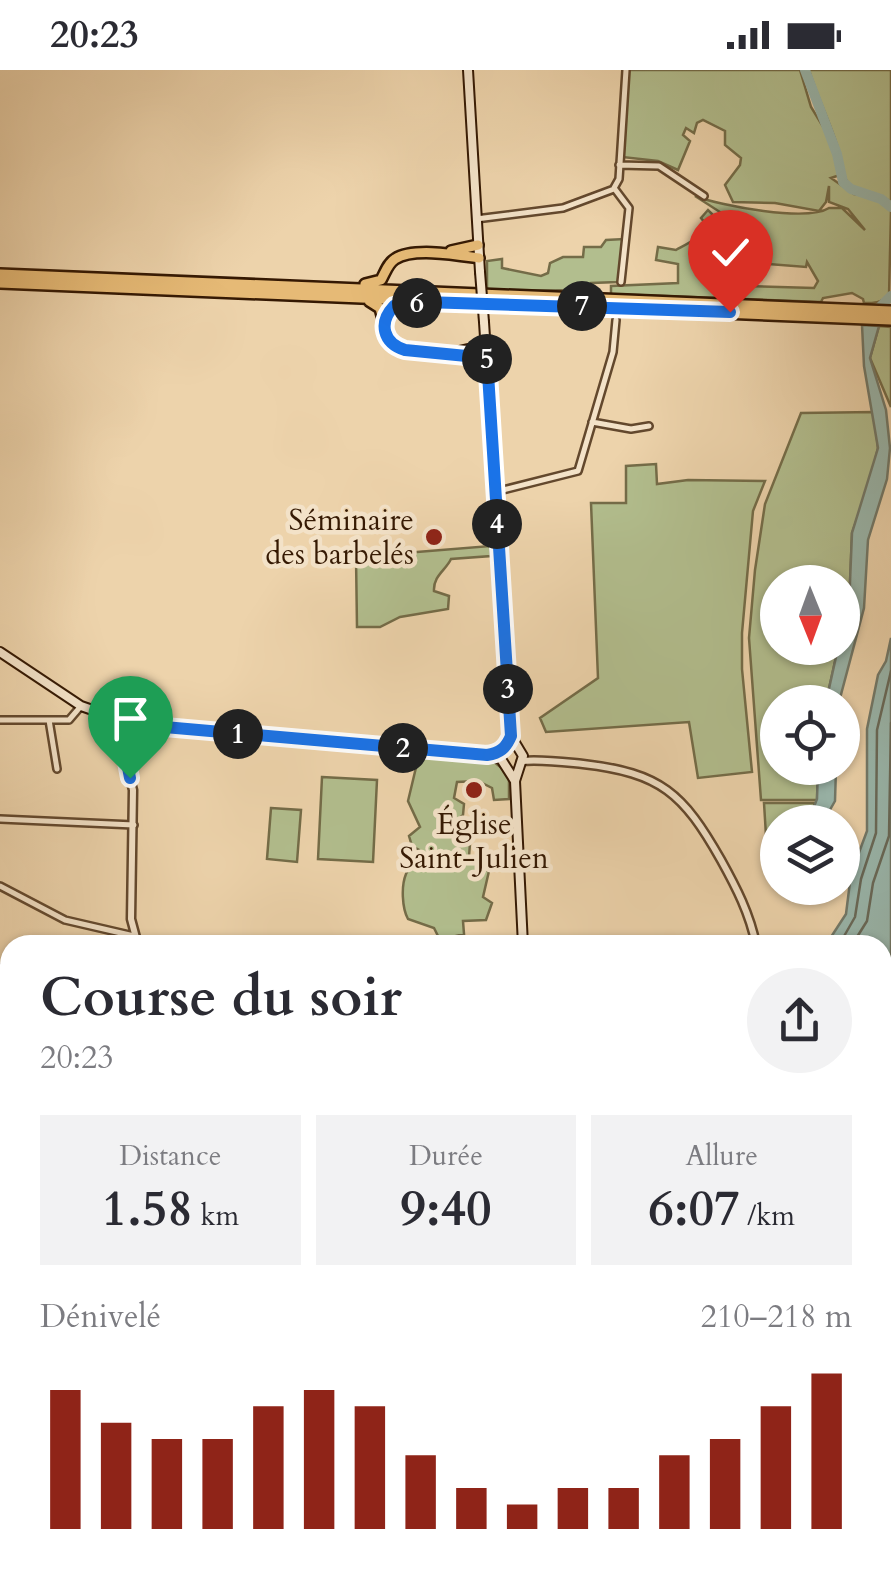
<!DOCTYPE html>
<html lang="fr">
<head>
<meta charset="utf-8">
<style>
  body { margin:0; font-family:Cardo,serif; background:#f2f2f3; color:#2b2b33; height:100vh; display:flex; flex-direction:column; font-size:38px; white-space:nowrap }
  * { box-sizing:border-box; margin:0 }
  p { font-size:32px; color:#7c7c81 }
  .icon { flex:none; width:55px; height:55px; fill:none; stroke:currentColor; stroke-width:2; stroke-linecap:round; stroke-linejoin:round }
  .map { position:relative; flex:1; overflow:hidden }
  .drawer { position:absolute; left:0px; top:865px; width:892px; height:642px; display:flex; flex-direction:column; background:#fff; border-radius:30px 30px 0 0; box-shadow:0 2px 8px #0004 }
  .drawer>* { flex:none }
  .needle { width:65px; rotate:179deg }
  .controls { position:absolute; left:760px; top:495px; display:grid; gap:20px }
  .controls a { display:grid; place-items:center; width:100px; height:100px; border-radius:50%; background:#fff; box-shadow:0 2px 8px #0004; font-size:50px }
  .pin { position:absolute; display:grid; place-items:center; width:85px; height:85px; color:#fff; margin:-102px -42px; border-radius:50% 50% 50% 0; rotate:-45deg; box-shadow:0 0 10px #0007 }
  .pin .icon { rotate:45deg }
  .km { position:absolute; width:50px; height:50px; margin:-25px; border-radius:50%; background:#222; color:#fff; font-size:28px; line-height:50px; text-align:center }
  .round { display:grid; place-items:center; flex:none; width:105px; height:105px; border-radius:52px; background:#f2f2f3 }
  .head { display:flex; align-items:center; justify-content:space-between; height:170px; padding:0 40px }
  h1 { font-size:55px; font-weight:800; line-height:75px }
  .stats { display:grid; grid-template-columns:repeat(3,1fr); gap:15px; height:170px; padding:10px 40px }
  .stats div { display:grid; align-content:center; border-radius:0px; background:#f2f2f3; text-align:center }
  .stats b { font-size:50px; font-weight:800 }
  .stats small { font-size:28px; font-weight:400 }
  .stats p { font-size:28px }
  .chart { height:280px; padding:20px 40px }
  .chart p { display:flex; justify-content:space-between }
  .chart svg { width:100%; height:180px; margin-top:10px; stroke:#8f2418; stroke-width:6 }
  .status { display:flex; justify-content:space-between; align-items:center; height:70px; padding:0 50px; background:#fff; direction:ltr }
  .status svg { height:28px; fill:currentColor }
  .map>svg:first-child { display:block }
</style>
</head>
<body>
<div class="status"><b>20:23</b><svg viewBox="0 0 49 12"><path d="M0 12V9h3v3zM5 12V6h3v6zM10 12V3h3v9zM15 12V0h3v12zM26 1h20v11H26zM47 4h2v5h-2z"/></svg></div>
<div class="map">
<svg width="891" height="1507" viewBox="0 0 891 1507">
  <rect width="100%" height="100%" fill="#edd3ab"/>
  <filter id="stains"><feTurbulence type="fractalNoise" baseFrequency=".002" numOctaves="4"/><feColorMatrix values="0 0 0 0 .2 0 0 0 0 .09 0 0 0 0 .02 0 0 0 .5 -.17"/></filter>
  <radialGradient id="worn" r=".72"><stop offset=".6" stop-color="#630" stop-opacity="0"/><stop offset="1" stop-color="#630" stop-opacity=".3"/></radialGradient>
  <path fill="#b2be8e" stroke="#746c48" stroke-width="2.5" fill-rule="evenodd" d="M628,0h172l11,37 19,31 10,37 -9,3 23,16 22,3 15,14 -2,85c-9,7 -14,7 -25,7l-1,-4 -11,-6 -29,5 -2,4 -210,-8v-8l67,-3v-19l-22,-4 2,-13 18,3c9,-5 27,-14 33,-22l-8,-10 7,-8 8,8 4,-6 -25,-16c26,10 112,26 134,12h13l23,22 -17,-21 -19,-7v-16l-3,16 -7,9 -44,-8 -42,-1 -8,-17 15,-20 1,-7 -16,-13v-14l-22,-11 -6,3 -3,10 -8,-5 -3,7 7,6 -12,29 -20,-9 -36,-4zM702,182v7l104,8 1,-5 11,19 -4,7 -71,-2 -9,-16 -40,-7 -1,-8z
    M809,0h82v132c-12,-10 -35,-10 -43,-19 -7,-9 -7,-27 -11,-38 -8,-25 -20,-49 -28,-75z
    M624,169l-6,43 -27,1 -5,7 -99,1v-30l15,-2v9l39,8 7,-3 2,-10 13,-6h20l1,-10h17l5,-7z
    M879,256l12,1v80l-21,-49z
    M874,342l4,36 -9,37 -17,48 -3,74 -6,23 -1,-48h-64v66h60l-12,54h-48v66h40l-1,32h-56l-12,-162 6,-68 10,-66 36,-91z
    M656,394l1,20 31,-4 77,1 -12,30 -11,122v36l10,103 -54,6 -9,-56 -143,10 -6,-14 58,-40 -7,-175h35v-37z
    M490,476l1,10 -40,3c-5,11 -18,17 -17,32l15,5 -1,13 -48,8 -20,10h-23l-1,-70z
    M419,685l74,6 16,13v25l-15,1 -2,-12 -14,-7 -21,1 -3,16 10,6 -1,11 -16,14 9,2 7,-12 9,1 -3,36 12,3 1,9 7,3 -6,26 9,6 -6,17 -23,1 1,13 -24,6 -6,-12 -26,-9c-6,-11 -7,-33 -2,-45 4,-10 11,-13 13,-24l-7,-4 -3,-10 11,-9 -12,-26z
    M322,707l55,3 -4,82 -55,-3z
    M764,733h51l-7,19h-30l-1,46h-9z
    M271,738l30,2 -4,52 -30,-3z
    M891,1038v469h-305l9,-9h287v-453z
    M152,1498h89l-11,9h-79z
    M439,1498h64l17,5 3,-5h43l-8,9h-123z"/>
  <path fill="#99b7ad" stroke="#717869" stroke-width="2.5" d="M862,255l17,1 -9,32 16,52 4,38 -3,31 -19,61 -4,68 -25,94h-13l12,-54h4l1,-18 6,-23 3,-74 26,-85 -14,-82z
    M891,568v356l-8,20 -1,-69h-53l2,-8 15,-23 5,-40 16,-43v-102l11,-54 8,-14z
    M818,698h18l-1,33 -12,21h-15l9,-23z"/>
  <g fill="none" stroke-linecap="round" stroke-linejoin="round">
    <path stroke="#676858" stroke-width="2.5" d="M839,875l16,-28 6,-38 15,-46 1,-103 14,-59
      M852,875l15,-24 6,-38 16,-47 2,-113"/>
    <path stroke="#717869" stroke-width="2.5" d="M882,986l9,-10
      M601,1498l9,9
      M653,1507l4,-6"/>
    <path stroke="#99b7ad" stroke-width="10" d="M805,0l32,84 6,28 8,7 30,10 10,8
      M871,246l20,-20"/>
    <defs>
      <path id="minor" d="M619,95l40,1 45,30
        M476,149l87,-11 51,-19
        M621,212l8,-74 -15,-20 5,-9 7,-109
        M592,352l39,7 18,-3
        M495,422l83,-21 35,-119 3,-32
        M0,650h69l12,-14
        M49,650l8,49
        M0,749l134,6
        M0,816l65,34 69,16
        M0,898l10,5
        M0,1046l10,-15
        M0,1133l10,-14
        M0,1139l10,5
        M0,1282l10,-5
        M10,1353l-5,9 5,15
        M0,1492l10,-3
        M74,1498l19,7 14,-7"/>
      <path id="tertiary" d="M115,650l18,70 -2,129 7,26
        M521,691c21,-2 42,1 62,3 78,9 100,29 138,96 15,27 29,54 35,85
        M882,1012l9,5
        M317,1498l9,9
        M237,1507l12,-9"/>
      <path id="secondary" d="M468,0l12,202
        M484,252l27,414 12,20 -8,25 8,164
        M0,582l81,54 49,17 357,32 14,4 14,22
        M490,684l11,-3 10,-15
        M425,1507l3,-9"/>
      <path id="primary" d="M451,181l27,-6
        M0,204l891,37
        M0,213l891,37
        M365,214l16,-4c4,-7 7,-17 14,-21 18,-12 63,-4 84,-1
        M369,231l11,7 9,34 10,6 88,10
        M459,282l27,-6"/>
    </defs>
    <use href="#minor" stroke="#63482d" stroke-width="10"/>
    <use href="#tertiary" stroke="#63482d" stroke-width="11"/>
    <use href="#secondary" stroke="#351903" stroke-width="12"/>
    <use href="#primary" stroke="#351903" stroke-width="14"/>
    <use href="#minor" stroke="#f3e2c8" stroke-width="5"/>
    <use href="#tertiary" stroke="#f3e2c8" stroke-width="6"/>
    <use href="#secondary" stroke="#f3e2c8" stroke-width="8"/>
    <use href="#primary" stroke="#e6ba76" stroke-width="9"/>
    <defs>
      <path id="secondary-bridge" d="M480,202l4,50"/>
    </defs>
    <use href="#secondary-bridge" stroke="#351903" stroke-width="12" stroke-linecap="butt"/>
    <use href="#secondary-bridge" stroke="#f3e2c8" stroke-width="8"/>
  </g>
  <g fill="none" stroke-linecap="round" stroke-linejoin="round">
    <defs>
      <path id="route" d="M130,708l-6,-32 6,-22 357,31c13,-2 19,-7 24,-19l-24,-378 -82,-8c-22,-7 -27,-27 -11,-44l30,-4 306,10"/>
    </defs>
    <use href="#route" stroke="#fff" stroke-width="20"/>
    <use href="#route" stroke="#1a73e8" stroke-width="12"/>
  </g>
  <g fill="#8f2418" stroke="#f3e2c8" stroke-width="4">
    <circle cx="434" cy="467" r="10"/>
    <circle cx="474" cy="720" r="10"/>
  </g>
  <g text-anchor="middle" stroke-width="9" stroke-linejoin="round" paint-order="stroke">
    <g font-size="30" fill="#351903" stroke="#f3e2c8" text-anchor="end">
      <text x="414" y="460">Séminaire<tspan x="414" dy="34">des barbelés</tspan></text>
      <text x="474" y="764" text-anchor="middle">Église<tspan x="474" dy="34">Saint-Julien</tspan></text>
    </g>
  </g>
  <rect width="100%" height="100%" filter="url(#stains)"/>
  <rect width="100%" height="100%" fill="url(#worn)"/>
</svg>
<div class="controls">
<a><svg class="needle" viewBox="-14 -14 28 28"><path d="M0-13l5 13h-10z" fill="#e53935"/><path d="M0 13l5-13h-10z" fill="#7c7c81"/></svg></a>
<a><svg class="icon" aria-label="locate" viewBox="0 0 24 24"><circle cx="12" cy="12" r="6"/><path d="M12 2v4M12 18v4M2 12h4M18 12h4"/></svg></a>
<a><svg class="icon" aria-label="layers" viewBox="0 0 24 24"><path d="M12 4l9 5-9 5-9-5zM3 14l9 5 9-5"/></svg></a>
</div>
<div class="pin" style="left:130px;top:708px;background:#1e9e55"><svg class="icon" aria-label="arrive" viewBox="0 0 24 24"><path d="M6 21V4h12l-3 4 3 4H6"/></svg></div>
<div class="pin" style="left:730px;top:242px;background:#d93025"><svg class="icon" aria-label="check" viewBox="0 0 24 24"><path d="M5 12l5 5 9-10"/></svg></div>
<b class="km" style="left:238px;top:664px">1</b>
<b class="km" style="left:403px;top:678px">2</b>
<b class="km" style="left:508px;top:619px">3</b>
<b class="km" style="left:497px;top:454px">4</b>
<b class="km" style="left:487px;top:289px">5</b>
<b class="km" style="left:417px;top:233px">6</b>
<b class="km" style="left:582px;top:236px">7</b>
<section class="drawer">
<div class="head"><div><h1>Course du soir</h1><p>20:23</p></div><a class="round"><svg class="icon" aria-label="share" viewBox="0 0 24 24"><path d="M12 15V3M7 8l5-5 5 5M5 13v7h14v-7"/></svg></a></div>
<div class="stats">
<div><p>Distance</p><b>1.58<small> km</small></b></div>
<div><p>Durée</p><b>9:40</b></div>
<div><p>Allure</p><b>6:07<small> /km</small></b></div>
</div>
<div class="chart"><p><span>Dénivelé</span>210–218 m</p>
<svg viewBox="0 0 160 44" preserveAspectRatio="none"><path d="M5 44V10M15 44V18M25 44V22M35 44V22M45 44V14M55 44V10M65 44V14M75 44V26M85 44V34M95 44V38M105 44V34M115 44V34M125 44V26M135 44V22M145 44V14M155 44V6"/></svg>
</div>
</section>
</div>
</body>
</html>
